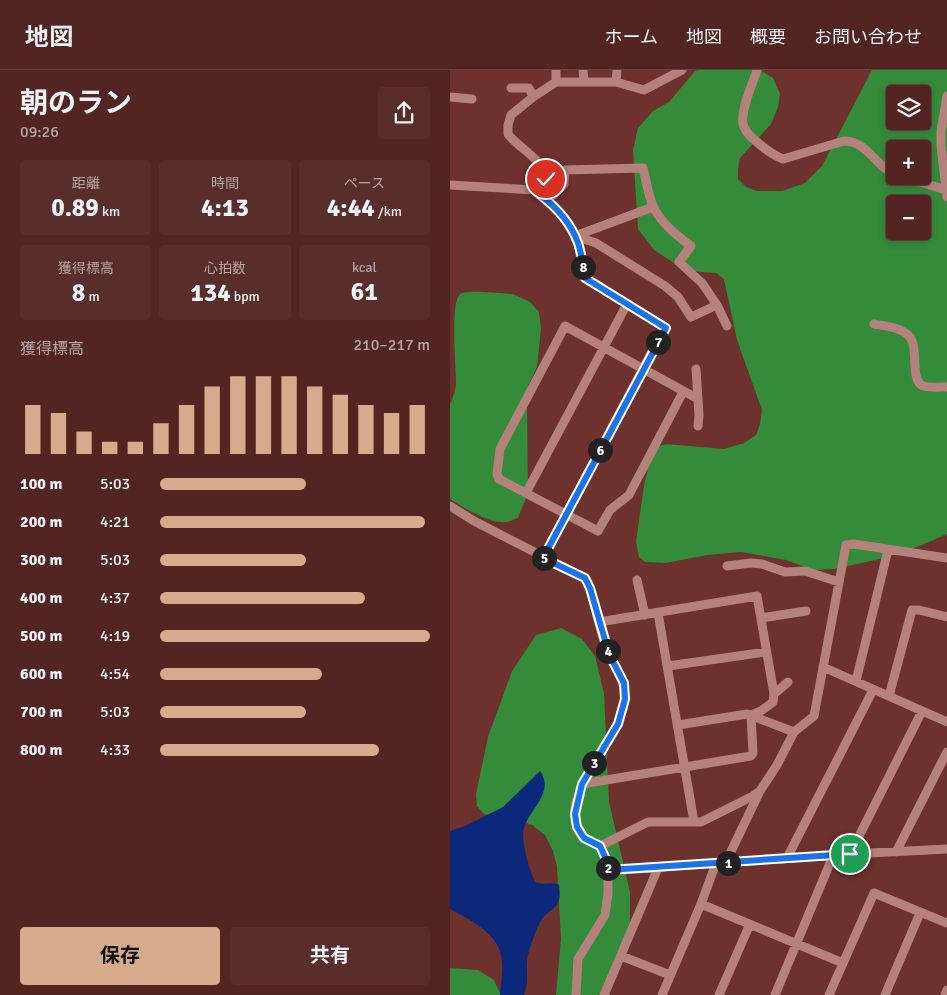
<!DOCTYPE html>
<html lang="ja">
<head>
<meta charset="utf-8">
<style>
  body { margin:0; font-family:Signika,"Noto Sans JP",sans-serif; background:#582d2a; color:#f1f3f6; height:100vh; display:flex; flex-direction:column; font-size:19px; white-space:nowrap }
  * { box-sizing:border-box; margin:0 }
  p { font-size:16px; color:#b5a5a5 }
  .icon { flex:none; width:28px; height:28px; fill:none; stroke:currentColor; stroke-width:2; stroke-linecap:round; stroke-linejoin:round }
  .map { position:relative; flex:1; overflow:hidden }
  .drawer { display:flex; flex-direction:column; background:#522522; width:450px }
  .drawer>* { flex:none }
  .tools { position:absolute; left:436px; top:15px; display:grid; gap:10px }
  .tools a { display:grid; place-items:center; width:45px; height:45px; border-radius:5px; background:#522522; box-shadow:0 2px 8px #0003,0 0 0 1px #684240; font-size:25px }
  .pin { position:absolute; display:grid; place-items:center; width:42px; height:42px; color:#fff; margin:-21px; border:2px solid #fff; border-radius:50%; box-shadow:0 1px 5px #0007 }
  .km { position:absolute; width:25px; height:25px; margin:-12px; border-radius:50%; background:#222; color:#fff; font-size:14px; line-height:25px; text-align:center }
  .round { display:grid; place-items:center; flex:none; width:52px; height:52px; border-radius:5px; background:#582d2a }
  .head { display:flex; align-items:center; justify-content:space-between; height:85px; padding:0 20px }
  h1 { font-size:28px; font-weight:700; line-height:38px }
  .figures { display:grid; grid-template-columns:repeat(3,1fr); gap:8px; height:85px; padding:5px 20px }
  .figures div { display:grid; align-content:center; border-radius:5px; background:#582d2a; text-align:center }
  .figures b { font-size:25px; font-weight:700 }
  .figures small { font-size:14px; font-weight:400 }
  .figures p { font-size:14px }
  .chart { height:140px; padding:10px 20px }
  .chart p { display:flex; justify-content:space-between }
  .chart svg { width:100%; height:90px; margin-top:5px; stroke:#d6ab8b; stroke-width:6 }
  .button { display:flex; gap:10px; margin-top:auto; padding:10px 20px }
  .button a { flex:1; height:58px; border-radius:5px; background:#d6ab8b; color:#111; font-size:20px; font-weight:700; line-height:58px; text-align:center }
  .button a+a { background:#582d2a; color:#f1f3f6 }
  ul { padding:0 20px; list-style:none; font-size:16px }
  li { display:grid; grid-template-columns:80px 60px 1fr; align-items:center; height:38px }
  li i { height:12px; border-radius:6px; background:#d6ab8b }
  header { display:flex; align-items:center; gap:30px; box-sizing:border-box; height:70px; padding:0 25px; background:#522522; border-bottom:1px solid #684240 }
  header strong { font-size:24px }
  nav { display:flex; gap:28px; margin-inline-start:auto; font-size:18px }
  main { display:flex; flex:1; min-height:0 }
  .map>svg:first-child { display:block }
</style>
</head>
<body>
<header>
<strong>地図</strong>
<nav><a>ホーム</a><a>地図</a><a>概要</a><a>お問い合わせ</a></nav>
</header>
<main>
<section class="drawer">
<div class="head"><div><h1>朝のラン</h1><p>09:26</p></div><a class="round"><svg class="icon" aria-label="share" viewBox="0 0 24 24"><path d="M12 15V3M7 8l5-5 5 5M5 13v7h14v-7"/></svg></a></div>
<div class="figures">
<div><p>距離</p><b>0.89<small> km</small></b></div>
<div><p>時間</p><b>4:13</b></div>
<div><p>ペース</p><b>4:44<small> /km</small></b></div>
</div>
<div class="figures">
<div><p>獲得標高</p><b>8<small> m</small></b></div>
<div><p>心拍数</p><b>134<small> bpm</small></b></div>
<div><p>kcal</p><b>61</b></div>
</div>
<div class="chart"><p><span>獲得標高</span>210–217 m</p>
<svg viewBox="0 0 160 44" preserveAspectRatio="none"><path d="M5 44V20M15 44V24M25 44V33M35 44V38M45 44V38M55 44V29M65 44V20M75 44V11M85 44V6M95 44V6M105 44V6M115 44V11M125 44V15M135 44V20M145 44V24M155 44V20"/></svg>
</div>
<ul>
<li><b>100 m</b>5:03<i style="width:54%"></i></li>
<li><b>200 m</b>4:21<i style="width:98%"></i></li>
<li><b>300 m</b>5:03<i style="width:54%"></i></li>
<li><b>400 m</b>4:37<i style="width:76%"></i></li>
<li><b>500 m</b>4:19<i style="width:100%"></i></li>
<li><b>600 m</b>4:54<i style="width:60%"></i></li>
<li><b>700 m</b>5:03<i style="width:54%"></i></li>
<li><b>800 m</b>4:33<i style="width:81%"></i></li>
</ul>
<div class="button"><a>保存</a><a>共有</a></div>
</section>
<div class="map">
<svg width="497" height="925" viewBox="0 0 497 925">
  <rect width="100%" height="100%" fill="#6d312e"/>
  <path fill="#348b3a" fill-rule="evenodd" d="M249,0h61l13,8 7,16 -2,13 -7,17 -31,34 -2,11v10l8,8 11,4h25l23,-8 17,-17 50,-96h75v464l-25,11 -42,14 -46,10 -21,1 -27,-10 -45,-8 -34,3 -41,8 -21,-1 -6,-5 -3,-15 8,-57 6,-25 8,-13 8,-3 58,5 20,-6 12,-8 4,-11 2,-14 -25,-70 -13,-61 -8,-6 -27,-2 -15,-8 -20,-13 -16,-21 -5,-79 5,-22 15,-17 16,-9 26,-31zM445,24h27v27h-27zM445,79h27v27h-27zM445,134h27v27h-27z
    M33,222l30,2 17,8 9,10 2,17 -4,38 -9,19 -1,13 1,94 -10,25c-4,1 -8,4 -12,4 -17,2 -42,-14 -56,-23v-94c3,-8 6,-15 6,-23 0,-18 -6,-79 4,-88 6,-3 16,-2 23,-2z
    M111,558l21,11 13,17 9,37 5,109 21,90v51l-21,52h-53l5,-56 -4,-72 -4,-16 -8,-16 -13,-10 -18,-6 -30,-5 -7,-8 -1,-12 12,-57 24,-66 24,-36z
    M0,898l28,2 16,10 7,15h-51z"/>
  <path fill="#0b287b" d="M90,701c15,21 -10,38 -16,57 -4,12 6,43 11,54 8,4 16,-1 24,3 4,28 -11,21 -20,39 -4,9 -11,27 -12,37 -1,12 2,22 -3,34h-24c1,-12 4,-28 1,-40 -5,-23 -32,-36 -51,-46v-78l15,-5 38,-19z"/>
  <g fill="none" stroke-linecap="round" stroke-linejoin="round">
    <path stroke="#b5817d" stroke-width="9" d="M106,0v12
      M133,0l1,11
      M307,0c-4,13 -19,45 -13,57 2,6 8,11 13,15 8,7 15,13 26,17l61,-18c24,0 30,25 51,33
      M166,12l1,-12
      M61,18h18l4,9
      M497,26l-6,35v15l6,51
      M0,27l22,2
      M451,106l45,14
      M0,115l85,5 13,10 14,15 13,21 3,7 7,35 80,49 -122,231
      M89,124c2,-5 6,-10 7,-15 1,-17 -30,-33 -38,-45v-9l3,-10 22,-18 23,-15h60l28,8 38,-20
      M98,130l16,-16 1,-14 78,-2c3,12 5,26 10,38 7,16 24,30 38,40l-12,16 23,21 15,22 10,21
      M125,166l21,7 69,43 13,11 13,20 26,-12
      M125,166l78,-29
      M424,254c11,2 25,3 34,11 12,10 1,45 15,51 7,2 17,1 24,1
      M246,299l3,46 -1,11
      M233,322l-54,103 -19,15 -12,21 -99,-52 -2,-5 3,-25 65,-123 133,73
      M76,423l101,-189
      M0,436l24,15 111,57 5,10c6,22 10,45 19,66 6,15 16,26 16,43 0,40 -75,102 -42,140 4,4 12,6 17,9l48,-24h53l52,-26 7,-5
      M277,496l24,-3 11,1 23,8 20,-1 34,11
      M187,510l8,35
      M208,543l36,209
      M311,548l45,-7
      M149,552l158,-26 17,98 -1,8 -12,9 -10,4
      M218,596l98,-14
      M373,597l124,55
      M406,611l32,-131
      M324,624l14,-12
      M439,626l23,-86h7l28,7
      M228,655l69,-11 47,18
      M132,714l169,-28 2,-3 -2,-38
      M446,782l51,-100
      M400,784l72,-143
      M337,788l86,-168
      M275,794l35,-73 17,-26 17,-33 20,-16 32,-171 8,-1 93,14
      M158,801l242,-17 97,-5
      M251,834l142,59
      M171,886l49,19
      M126,925l2,-36 27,-44 3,-21v-23l-2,-12 -6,-13
      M154,925l54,-127
      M212,925l39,-91 15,-41
      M269,925l31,-71
      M325,925l58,-139
      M379,925l45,-102 73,30
      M435,925l35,-82
      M495,925l2,-5"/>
  </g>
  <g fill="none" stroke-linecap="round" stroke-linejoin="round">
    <defs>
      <path id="route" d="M96,109l-7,15c16,12 32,29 39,49 4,11 5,24 7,35l81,50 -123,230 42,20 5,10 19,66 15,29 1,16 -7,25 -36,60 -7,30 2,13 7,11 16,8 6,13 2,11 242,-16"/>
    </defs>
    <use href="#route" stroke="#fff" stroke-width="10"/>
    <use href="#route" stroke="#1a73e8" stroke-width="6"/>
  </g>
</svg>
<div class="tools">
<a><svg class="icon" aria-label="layers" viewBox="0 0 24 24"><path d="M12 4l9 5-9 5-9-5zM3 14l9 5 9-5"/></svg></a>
<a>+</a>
<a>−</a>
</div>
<div class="pin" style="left:400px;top:784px;background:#1e9e55"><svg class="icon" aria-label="arrive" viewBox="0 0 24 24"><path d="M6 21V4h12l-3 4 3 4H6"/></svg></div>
<div class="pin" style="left:96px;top:109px;background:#d93025"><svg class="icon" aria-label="check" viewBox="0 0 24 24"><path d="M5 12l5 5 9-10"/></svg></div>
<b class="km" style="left:278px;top:793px">1</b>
<b class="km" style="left:158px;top:798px">2</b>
<b class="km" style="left:144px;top:693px">3</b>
<b class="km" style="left:158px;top:581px">4</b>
<b class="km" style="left:94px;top:488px">5</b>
<b class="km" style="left:150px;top:380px">6</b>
<b class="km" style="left:208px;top:272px">7</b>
<b class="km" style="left:133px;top:197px">8</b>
</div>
</main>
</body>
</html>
